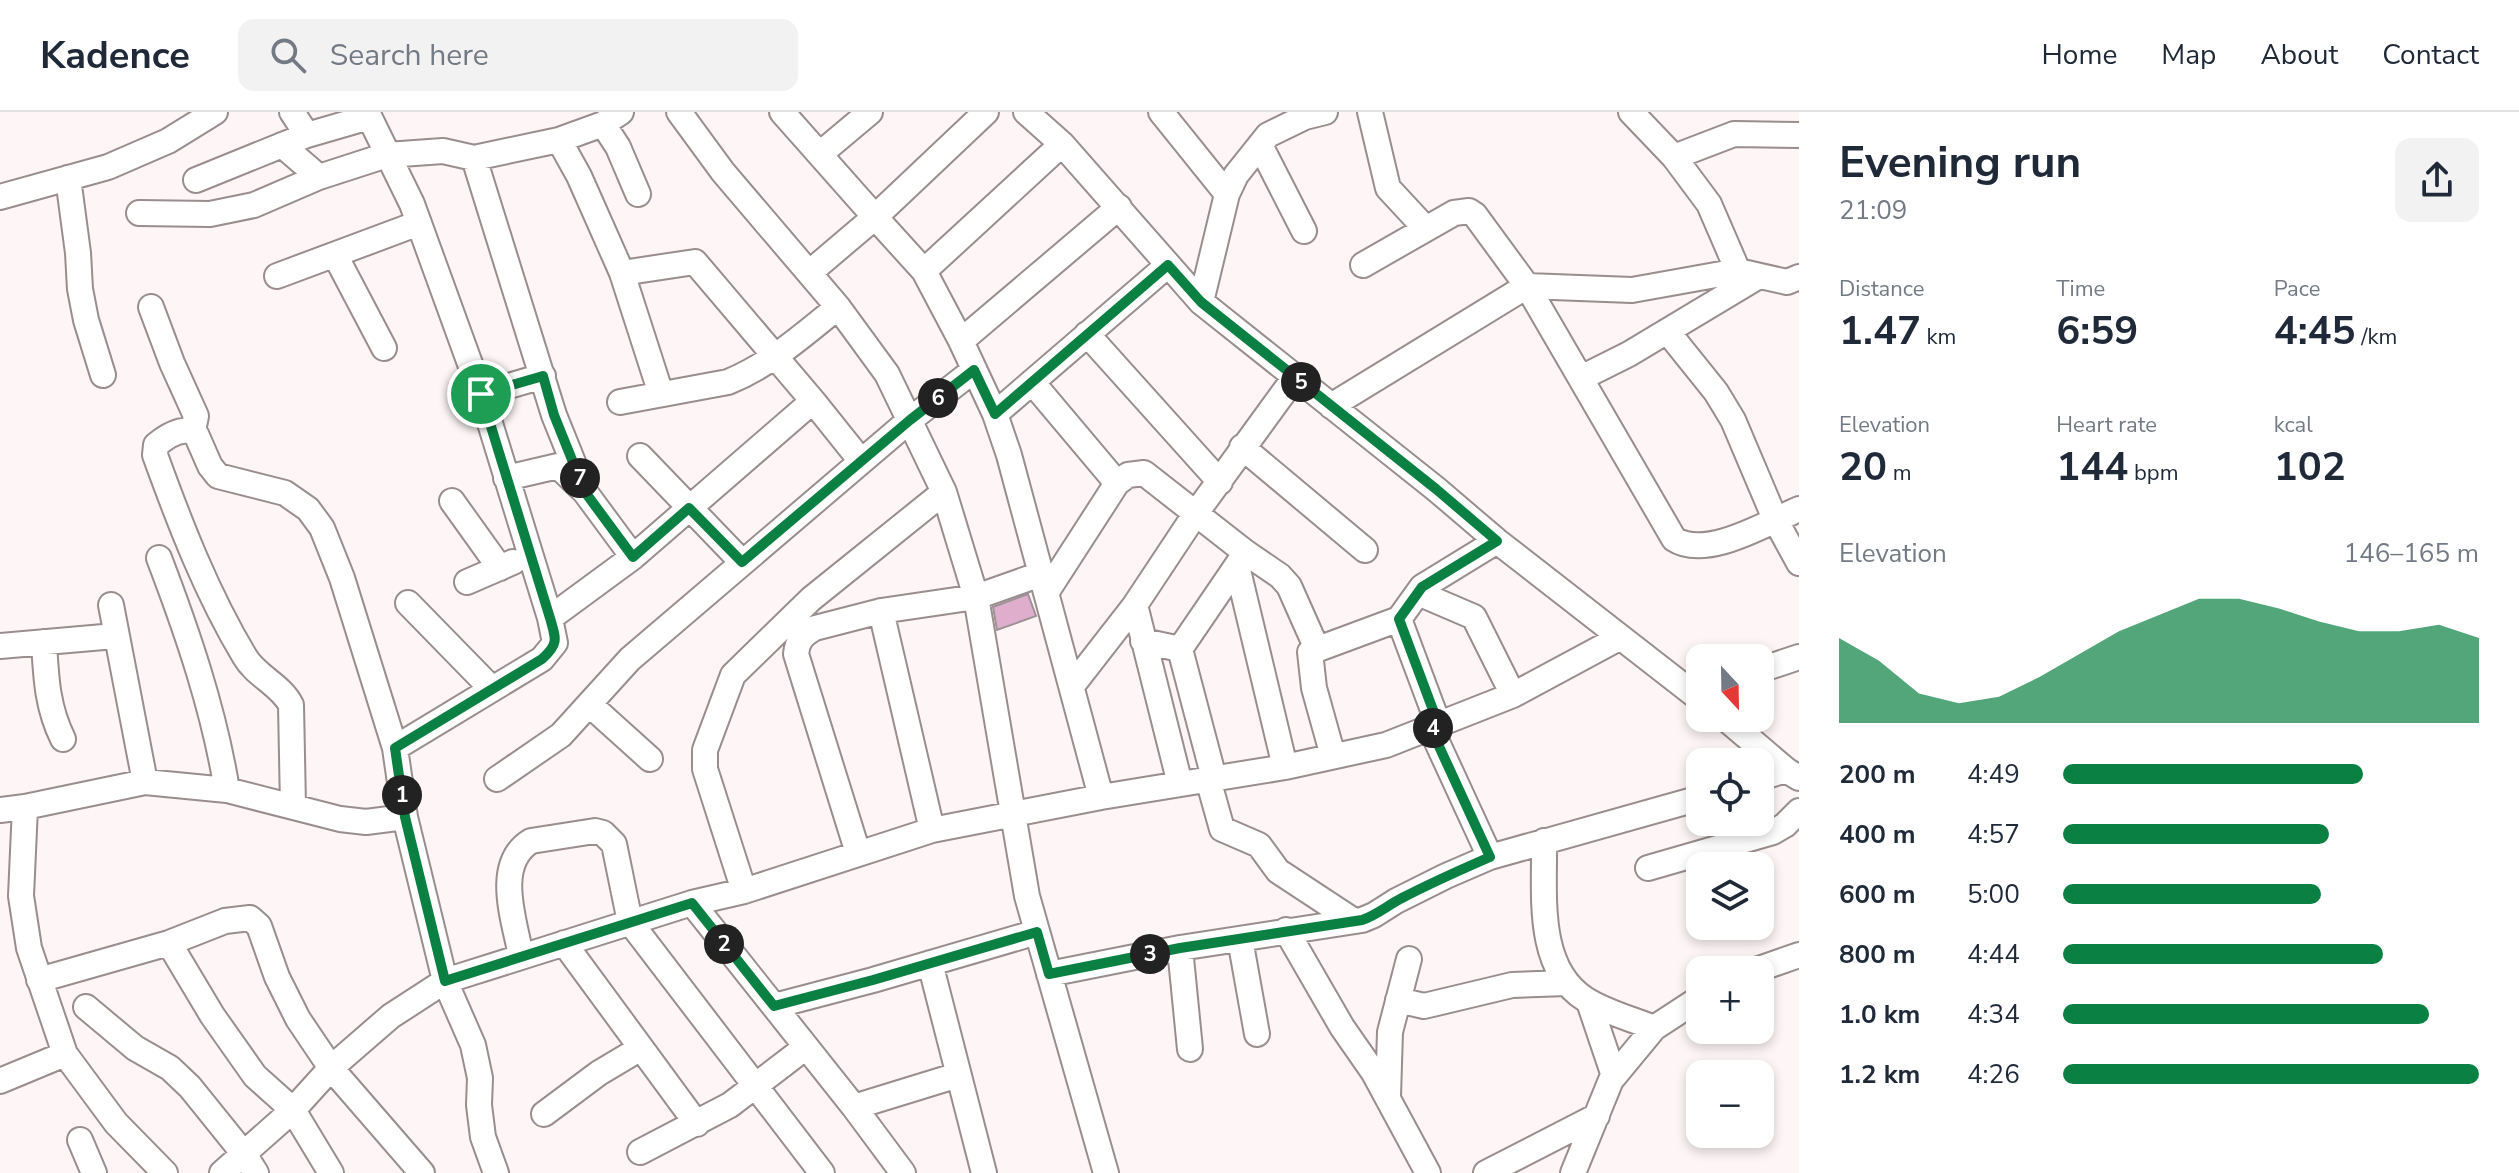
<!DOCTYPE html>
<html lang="en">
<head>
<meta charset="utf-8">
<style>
  body { margin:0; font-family:"Nunito Sans",sans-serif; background:#f2f2f3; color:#1f2937; height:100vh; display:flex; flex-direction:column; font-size:30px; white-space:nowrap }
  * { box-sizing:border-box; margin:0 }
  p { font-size:26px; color:#747a83 }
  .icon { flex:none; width:44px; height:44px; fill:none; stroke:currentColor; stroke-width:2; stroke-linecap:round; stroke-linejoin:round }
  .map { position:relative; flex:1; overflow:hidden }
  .panel { display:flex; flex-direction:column; background:#fff; width:720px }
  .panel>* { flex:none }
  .needle { width:52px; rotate:158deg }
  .buttons { position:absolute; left:1686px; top:532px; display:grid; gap:16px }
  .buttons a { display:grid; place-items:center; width:88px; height:88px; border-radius:16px; background:#fff; box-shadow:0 4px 12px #0003; font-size:40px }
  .pin { position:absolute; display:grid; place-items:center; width:68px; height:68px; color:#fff; margin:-34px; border:4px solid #fff; border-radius:50%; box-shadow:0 2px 8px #0007 }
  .km { position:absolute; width:40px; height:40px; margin:-20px; border-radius:50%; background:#222; color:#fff; font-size:22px; line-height:40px; text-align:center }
  .round { display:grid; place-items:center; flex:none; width:84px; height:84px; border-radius:16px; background:#f2f2f3 }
  .headline { display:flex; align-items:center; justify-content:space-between; height:136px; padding:0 40px }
  h1 { font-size:44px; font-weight:700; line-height:60px }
  .metrics { display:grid; grid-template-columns:repeat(3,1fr); gap:12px; height:136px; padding:8px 40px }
  .metrics div { display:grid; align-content:center }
  .metrics b { font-size:40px; font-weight:700 }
  .metrics small { font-size:22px; font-weight:400 }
  .metrics p { font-size:22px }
  .chart { height:224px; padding:16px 40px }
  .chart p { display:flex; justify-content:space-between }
  .chart svg { width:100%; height:144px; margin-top:8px; fill:#0b8043; opacity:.7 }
  ul { padding:0 40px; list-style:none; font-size:26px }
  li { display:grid; grid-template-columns:128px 96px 1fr; align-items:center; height:60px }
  li i { height:20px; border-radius:10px; background:#0b8043 }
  header { display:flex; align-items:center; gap:48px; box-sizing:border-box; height:112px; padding:0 40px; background:#fff; border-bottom:2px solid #e0e1e3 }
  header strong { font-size:38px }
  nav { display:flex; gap:44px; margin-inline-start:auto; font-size:28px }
  .search { width:560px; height:72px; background:#f2f2f3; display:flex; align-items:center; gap:20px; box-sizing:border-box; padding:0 28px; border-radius:16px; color:#747a83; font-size:30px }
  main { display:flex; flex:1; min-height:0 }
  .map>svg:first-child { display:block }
</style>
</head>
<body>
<header>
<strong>Kadence</strong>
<div class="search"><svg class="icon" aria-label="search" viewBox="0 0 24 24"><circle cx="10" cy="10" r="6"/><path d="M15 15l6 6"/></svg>Search here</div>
<nav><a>Home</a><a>Map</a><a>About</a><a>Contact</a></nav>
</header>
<main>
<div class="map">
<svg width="1799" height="1061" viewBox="0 0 1799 1061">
  <rect width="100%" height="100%" fill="#fef5f6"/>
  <path fill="#dfaecd" stroke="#9c9298" stroke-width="2" d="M1028,482l8,22 -39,14 -4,-23z"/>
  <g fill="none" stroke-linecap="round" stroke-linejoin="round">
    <defs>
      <path id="minor" d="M292,0l15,23
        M679,0l44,60 115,135 49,67 57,118 32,105 51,299 79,277
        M782,0l93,105 111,-105
        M1026,0l36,32 139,158 235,187 61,52 203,158
        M1161,0l66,82
        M1370,0l18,76 38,41
        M1631,0l43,45 35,47 29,67 49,11 12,-5
        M603,12l15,23 20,47
        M559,28l20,36 43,97
        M282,33l37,32
        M1260,33l44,86
        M820,42l50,-42
        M1674,45l60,-23 65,1
        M474,46l80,257 31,77
        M68,66l10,75 2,36 6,31 17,55
        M196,68l111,-45 62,-18
        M0,85l108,-30 60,-26 47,-29
        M139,101l71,1 44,-9 65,-28 68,-22 56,-4 31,7 85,-18 44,-16 18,-12
        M335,143l49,93
        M1363,153l91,-52 15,-2 6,4 52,71 147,253c32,21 93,-16 125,-30
        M924,159l138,-127
        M809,161l66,-56 49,54 37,70 34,73 14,41 92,342
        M277,164l142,-53
        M1201,190l26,-108 9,-19 32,-40 37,-18 20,-5
        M151,195l21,56 24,53 -3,15
        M1667,219l49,61 17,28 42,99 24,44
        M1087,222l133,148
        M961,229l158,-134
        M1581,266l48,-24 130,-78
        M1032,270l85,101
        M481,282l62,-18
        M813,289l48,60
        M620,290l108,-20c42,-17 75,-47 110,-75
        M1331,294l196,-120 105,4 106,-19
        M995,302l173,-149
        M1242,335l123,103
        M640,344l102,106
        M506,366l52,-12 27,26 48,65
        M452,389l48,67
        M159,446c29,76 55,152 68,232
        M1237,454l48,201
        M467,470l46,-20
        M1046,481l71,-110 11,-8 16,-2 101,79 35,24 9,10 28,63
        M1418,481l56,24 39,78
        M408,491l84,86
        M111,493l34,177
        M1135,493l45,179
        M881,499l51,219
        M550,506l83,-61 180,-156 -118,-139 -73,11 39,121
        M1399,507l40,107
        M1143,529l37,8 62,-91
        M44,530c2,35 3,65 19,97
        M0,534l115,-10
        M1180,537l34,129
        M1760,558l39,-13
        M1072,574l63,-81 61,-92 99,-136
        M589,592l61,55
        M1725,606l61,52 13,8
        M1431,617l59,128
        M395,636l10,69
        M1333,644l-19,-68 -4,-36 89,-33 23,-32 75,-46
        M1760,666l26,-8
        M497,667l64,-44 69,-76 280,-239 64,-50
        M1208,667l14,50 37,16 19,26 76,50
        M293,694l-2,-101c-10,-20 -35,-29 -46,-48 -38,-63 -65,-133 -90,-202l1,-10c11,-9 27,-20 40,-11l14,32 8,10 67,17 23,16 14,19 20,50 53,170 147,-89 13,-16 -5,-25 -69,-224 -69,-190 -45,-92
        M25,695l-4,89 8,52 36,106 51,69 49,50
        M0,698l25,-3 120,-25 82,8 113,29 26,3 39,-5 40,164 28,64 7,33 -1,27 4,32 13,36
        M1544,729c1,51 -9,126 41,158 20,13 47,20 69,29
        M858,741l-62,-199c1,-13 7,-20 19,-26l66,-17 95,-14 65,-23
        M1648,756l125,-36 12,-7 14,-14
        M744,779l-39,-122v-19l28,-75 78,-76 133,-107
        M692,791l162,204 49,66
        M1286,818l56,97 32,46 54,100
        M1240,827l17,95
        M169,831l43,72 43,61 38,34 38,63
        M564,831l133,181
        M1180,836l10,101
        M521,844c-6,-34 -28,-92 10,-115l64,-10 8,2 11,11 16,78 192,251
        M930,851l54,210
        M1756,858l43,-15
        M1049,862l131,-26 182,-28 12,-5 22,-14 50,-25 44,-19 210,-59
        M39,868l130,-37 56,-22 25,-3 9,8 18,51 21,42 33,49 91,105
        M1398,888l26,6 88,-21 55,-2
        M1589,890l25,74
        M774,894l99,-26 164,-48
        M86,895l49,41 35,20 20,19 54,67 12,19
        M0,969l65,-27
        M1388,984l2,-64 19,-73
        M854,995l104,-32
        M544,1002l55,-41 42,-25
        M80,1028l14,33
        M640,1040l90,-47 76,-58
        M222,1061l71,-63 38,-42 60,-52 54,-35 247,-78 52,-12 188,-61 169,-33 184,-30 101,-22 127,-50 106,-57
        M1486,1061l111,-57
        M1573,1061l38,-93 43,-52 46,-30"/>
    </defs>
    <use href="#minor" stroke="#998d8d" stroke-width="28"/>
    <use href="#minor" stroke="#fff" stroke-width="24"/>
  </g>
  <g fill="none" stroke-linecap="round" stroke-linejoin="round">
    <defs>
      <path id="route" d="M1168,153l33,37 235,187 61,52 -75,46 -23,32 40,107 -8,3 59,128c-30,13 -59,26 -88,41 -14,7 -25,17 -40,22l-182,28 -131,26 -12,-42 -164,48 -99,26 -82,-103 -247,78 -40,-164 -10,-69 147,-89c17,-15 14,-20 8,-41l-69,-224 62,-18 11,39 31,77 48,65 56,-49 53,54 168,-142 64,-50 21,44z"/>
    </defs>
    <use href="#route" stroke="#fff" stroke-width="16"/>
    <use href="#route" stroke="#0b8043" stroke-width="10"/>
  </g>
</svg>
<div class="buttons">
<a><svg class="needle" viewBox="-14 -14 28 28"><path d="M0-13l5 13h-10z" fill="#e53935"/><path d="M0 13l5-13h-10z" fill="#747a83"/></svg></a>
<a><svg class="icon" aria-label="locate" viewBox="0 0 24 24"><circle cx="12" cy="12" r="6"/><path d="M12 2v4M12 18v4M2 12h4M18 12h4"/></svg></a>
<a><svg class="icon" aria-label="layers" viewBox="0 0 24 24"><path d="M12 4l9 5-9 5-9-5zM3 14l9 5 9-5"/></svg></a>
<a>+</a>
<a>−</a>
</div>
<div class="pin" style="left:481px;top:282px;background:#1e9e55"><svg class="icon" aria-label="arrive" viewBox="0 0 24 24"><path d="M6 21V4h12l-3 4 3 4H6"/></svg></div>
<b class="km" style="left:402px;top:683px">1</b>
<b class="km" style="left:724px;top:832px">2</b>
<b class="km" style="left:1150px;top:842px">3</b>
<b class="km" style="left:1433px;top:616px">4</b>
<b class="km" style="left:1301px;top:270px">5</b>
<b class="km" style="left:938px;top:286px">6</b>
<b class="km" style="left:580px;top:366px">7</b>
</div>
<section class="panel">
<div class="headline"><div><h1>Evening run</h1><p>21:09</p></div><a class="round"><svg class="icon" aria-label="share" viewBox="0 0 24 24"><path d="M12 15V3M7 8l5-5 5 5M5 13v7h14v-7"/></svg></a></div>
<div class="metrics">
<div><p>Distance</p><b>1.47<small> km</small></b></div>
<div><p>Time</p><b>6:59</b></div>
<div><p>Pace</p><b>4:45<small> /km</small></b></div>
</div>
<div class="metrics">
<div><p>Elevation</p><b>20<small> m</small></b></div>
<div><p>Heart rate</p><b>144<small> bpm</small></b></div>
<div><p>kcal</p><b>102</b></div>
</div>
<div class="chart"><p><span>Elevation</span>146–165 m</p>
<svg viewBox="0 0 160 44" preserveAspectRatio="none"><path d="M0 44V18L10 25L20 35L30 38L40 36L50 30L60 23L70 16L80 11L90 6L100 6L110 9L120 13L130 16L140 16L150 14L160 18V44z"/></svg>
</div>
<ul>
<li><b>200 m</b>4:49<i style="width:72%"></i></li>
<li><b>400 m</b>4:57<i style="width:64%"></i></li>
<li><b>600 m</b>5:00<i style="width:62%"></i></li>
<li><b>800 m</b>4:44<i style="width:77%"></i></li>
<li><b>1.0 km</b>4:34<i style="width:88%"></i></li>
<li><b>1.2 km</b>4:26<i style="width:100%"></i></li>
</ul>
</section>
</main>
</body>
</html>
